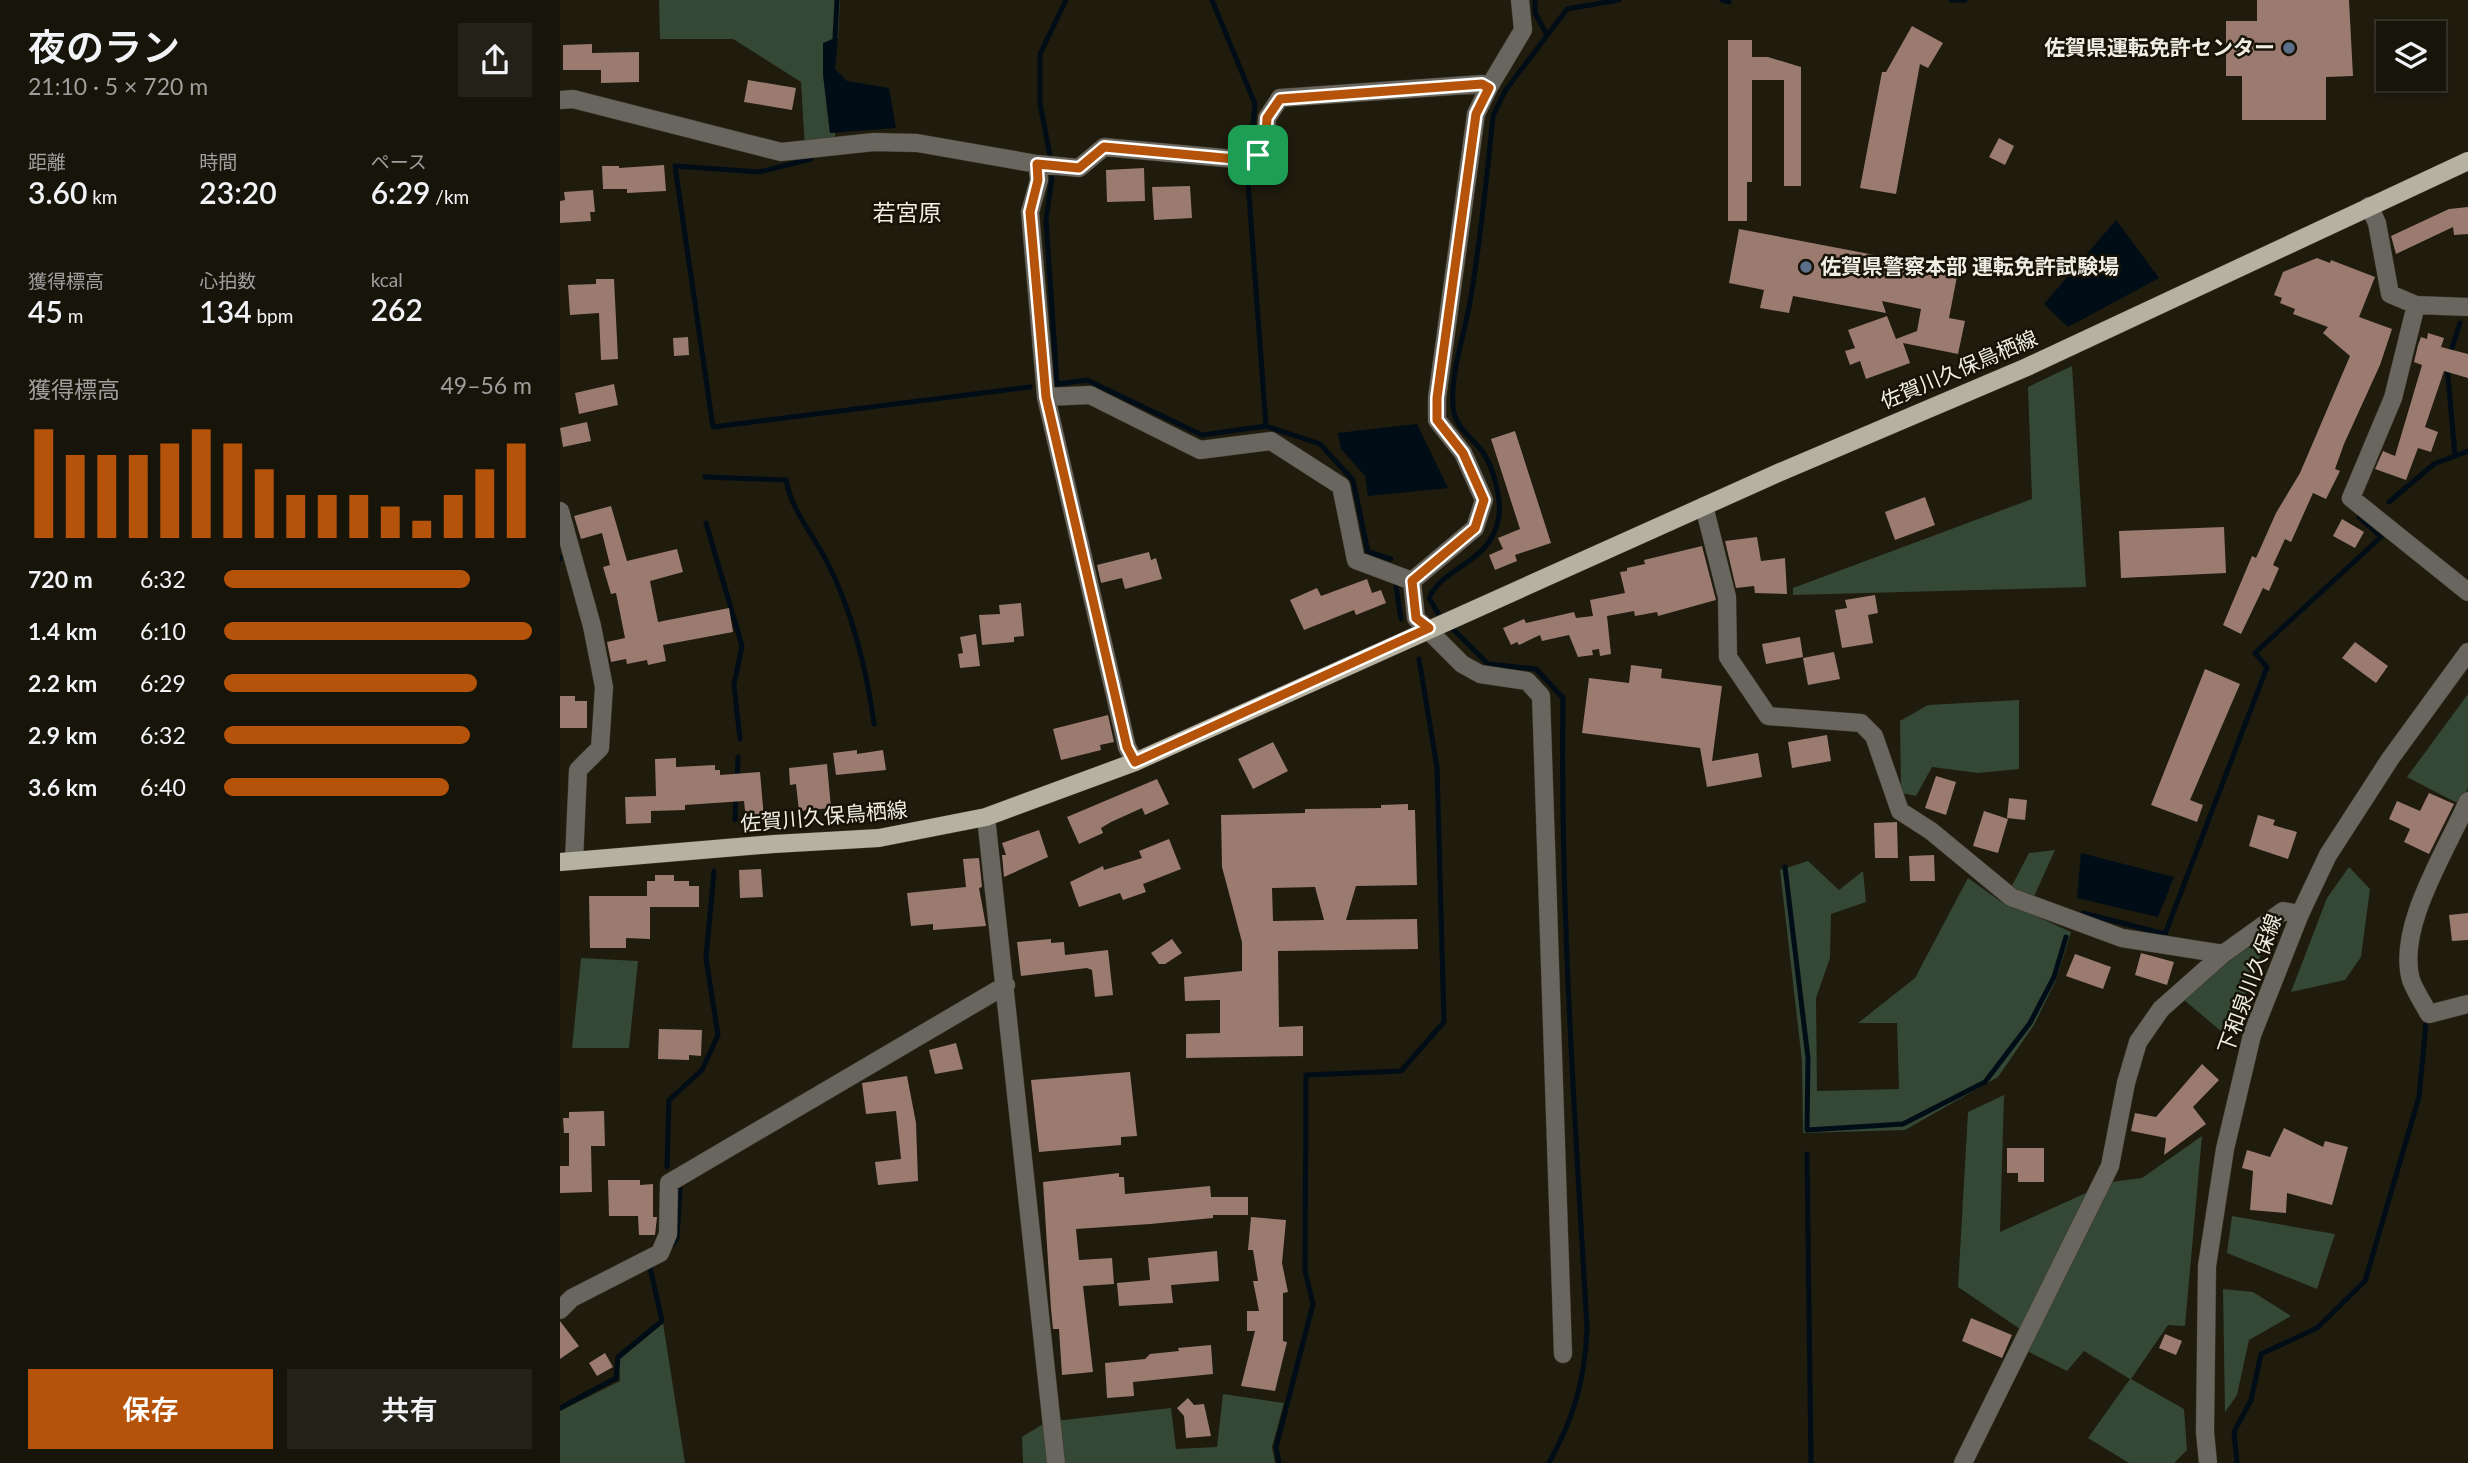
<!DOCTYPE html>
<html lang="ja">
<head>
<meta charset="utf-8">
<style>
  body { margin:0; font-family:Lato,"Noto Sans JP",sans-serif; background:#242118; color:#f1f3f6; height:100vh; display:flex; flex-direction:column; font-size:26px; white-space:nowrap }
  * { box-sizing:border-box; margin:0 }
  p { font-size:23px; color:#9e9e9c }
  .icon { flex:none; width:38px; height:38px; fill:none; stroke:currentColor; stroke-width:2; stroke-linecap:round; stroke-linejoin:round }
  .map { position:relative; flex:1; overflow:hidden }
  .side { display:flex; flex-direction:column; background:#17140a; width:560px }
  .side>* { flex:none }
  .tools { position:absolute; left:1816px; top:21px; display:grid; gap:14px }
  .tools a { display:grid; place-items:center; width:70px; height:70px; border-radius:0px; background:#17140a; box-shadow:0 4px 10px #0003,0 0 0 2px #36332b; font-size:35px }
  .pin { position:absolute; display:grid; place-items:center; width:60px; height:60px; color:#fff; margin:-30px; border-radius:14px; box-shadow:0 4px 10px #0006 }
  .round { display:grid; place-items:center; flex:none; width:74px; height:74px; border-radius:0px; background:#242118 }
  .overview { display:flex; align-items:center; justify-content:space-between; height:119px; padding:0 28px }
  h1 { font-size:38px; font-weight:600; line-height:52px }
  .figures { display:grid; grid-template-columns:repeat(3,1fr); gap:10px; height:119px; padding:7px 28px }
  .figures div { display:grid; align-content:center }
  .figures b { font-size:30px; font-weight:600 }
  .figures small { font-size:19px; font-weight:400 }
  .figures p { font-size:19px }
  .chart { height:196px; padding:14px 28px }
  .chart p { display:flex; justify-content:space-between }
  .chart svg { width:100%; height:126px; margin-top:7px; stroke:#b45309; stroke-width:6 }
  .cta { display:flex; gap:14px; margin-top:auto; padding:14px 28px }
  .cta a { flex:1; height:80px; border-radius:0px; background:#b45309; color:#fff; font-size:28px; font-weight:600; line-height:80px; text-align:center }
  .cta a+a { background:#242118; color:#f1f3f6 }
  ul { padding:0 28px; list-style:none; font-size:23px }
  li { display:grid; grid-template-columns:112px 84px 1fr; align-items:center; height:52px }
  li i { height:18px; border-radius:9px; background:#b45309 }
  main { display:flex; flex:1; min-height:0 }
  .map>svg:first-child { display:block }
</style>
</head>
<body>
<main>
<section class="side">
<div class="overview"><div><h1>夜のラン</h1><p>21:10 · 5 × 720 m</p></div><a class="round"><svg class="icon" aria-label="share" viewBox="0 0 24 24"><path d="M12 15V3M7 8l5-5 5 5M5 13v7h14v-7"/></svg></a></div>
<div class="figures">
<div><p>距離</p><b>3.60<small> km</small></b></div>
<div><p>時間</p><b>23:20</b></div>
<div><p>ペース</p><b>6:29<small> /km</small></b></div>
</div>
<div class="figures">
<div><p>獲得標高</p><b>45<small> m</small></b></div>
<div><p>心拍数</p><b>134<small> bpm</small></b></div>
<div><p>kcal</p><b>262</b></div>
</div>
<div class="chart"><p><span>獲得標高</span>49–56 m</p>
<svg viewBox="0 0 160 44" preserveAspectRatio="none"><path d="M5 44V6M15 44V15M25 44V15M35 44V15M45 44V11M55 44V6M65 44V11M75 44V20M85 44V29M95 44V29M105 44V29M115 44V33M125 44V38M135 44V29M145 44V20M155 44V11"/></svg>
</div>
<ul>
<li><b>720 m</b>6:32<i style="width:80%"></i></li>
<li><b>1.4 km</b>6:10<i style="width:100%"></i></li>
<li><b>2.2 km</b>6:29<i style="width:82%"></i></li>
<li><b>2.9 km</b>6:32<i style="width:80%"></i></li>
<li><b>3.6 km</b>6:40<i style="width:73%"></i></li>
</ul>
<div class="cta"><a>保存</a><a>共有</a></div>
</section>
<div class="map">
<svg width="1908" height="1463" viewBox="0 0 1908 1463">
  <rect width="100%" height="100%" fill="#1f1b0d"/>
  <path fill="#344835" d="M99,0h181l-2,39 -15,5v30l7,59h5l1,13 -31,4 -4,-68 -68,-43h-73z
    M1512,366l14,221 -293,8v-7l239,-89 -4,-112z
    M1908,694v94l-7,17 -54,-28z
    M1459,700v69l-41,4 -46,-6 -16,29 -15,-3 -1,-72 28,-16z
    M1495,850l-28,62 44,20 -15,48 -22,45 -36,52 -93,53 -102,3 -1,-72 -22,-191 28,-9 31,29 24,-19 3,31 -35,12 -1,44 -14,40 1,93 82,-2 -2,-66h-39l57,-45 53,-100 35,25 26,-50z
    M1789,867l21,22 -9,68 -16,23 -54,12 36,-94z
    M1686,947l16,4 -24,68 -16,13 -38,-32z
    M21,958l57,3 -9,87h-57z
    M1444,1095l-4,137 110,-50 32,-4 60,-42 -17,190 -17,-1 -37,54 53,30 3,41 -13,13h-45l-41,-25 42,-59 -46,-28 -17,20 -42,-21 -5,-21 -62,-42 10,-175z
    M1672,1216l103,18 -18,55 -90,-36z
    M1663,1289l30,3 38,24 -42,24 -12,55 -12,17z
    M103,1323l22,140h-125v-52l60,-30 -1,-21z
    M663,1394l61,9 -12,44 3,16h-252l-1,-26 24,-15 125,-14 5,41 41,-2z"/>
  <path fill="#000d17" d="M275,38l3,1 -3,30 12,12 42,7 7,40 -66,5 -7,-59v-31z
    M1556,220l43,58 -91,49 -24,-23z
    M857,424l31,64 -80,8 -3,-20 -24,-27 -3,-16z
    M1521,853l93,24 -16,40 -81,-19z"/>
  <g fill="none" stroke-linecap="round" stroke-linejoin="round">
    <path stroke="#000d17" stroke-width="5" d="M652,0l43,104 -4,44
      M975,0v13l11,20
      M1162,0l7,2
      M1391,0h14
      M275,38l2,-38
      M490,155l-10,-51v-50l26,-54
      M251,159l-52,13 -84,-6 38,261 317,-40
      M687,168l19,258 54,18 33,36 15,72 23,7
      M492,178l-6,42 11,164 30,-4 115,55 64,-9
      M1889,357l11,-34
      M1887,366l8,89
      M145,477l81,3c6,32 27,54 41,82 25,48 40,109 47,162
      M1829,502l45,-38 34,-13
      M146,523l36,123 -8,39 6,54
      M0,557v2
      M836,586l5,33
      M177,779l1,-22
      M175,820l1,-25
      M1225,867l23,191 -1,72 96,-6 82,-42 45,-59 24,-46 12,-40
      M1523,913l82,21 102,-267 -12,-14 126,-116 -22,-20
      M1247,1154l4,309
      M107,1167l2,-67 33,-30 16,-35 -12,-77 8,-87
      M112,1245l5,-7 3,-52
      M0,1408l56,-30 2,-21 44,-36 -12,-54
      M719,1463l-3,-16 37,-143 -8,-33 1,-196 95,-4 43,-49 -7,-255 -18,-108
      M989,1463c25,-46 36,-82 38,-135 -12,-210 -27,-420 -24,-630l-27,-29 -48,-5 -49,-49 -10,-17c17,-35 62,-33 70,-82 2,-17 -5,-47 -15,-62 -11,-17 -29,-25 -31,-47 -3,-36 13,-76 18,-111 10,-59 16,-120 22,-180l12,-25 62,-82 52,-9
      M1677,1463l-3,-31 17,-32 10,-46 56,-26 48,-47 54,-184 7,-74"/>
  </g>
  <path fill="#9b7b70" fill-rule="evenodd" d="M1697,0h92l4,76 -27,1v43h-84v-44h-16v-55h31z
    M1352,26l31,17 -15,25 -8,-4 -24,130 -36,-6 22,-116h4z
    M1168,40h24v17h16l33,10v119h-17v-106h-32v102h-5v39h-19z
    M32,44v9l47,-1v30l-38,1v-13h-38v-25z
    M188,80l48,8 -4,22 -48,-8z
    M1439,138l15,8 -9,19 -16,-8z
    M104,165l2,26 -39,2v-4h-24l-1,-23h17v2z
    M584,168l1,33 -38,1 -1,-32z
    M630,186l2,32 -38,2 -2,-33z
    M33,190l2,22h-5l1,9 -31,2v-22l5,-1 -1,-8z
    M1908,207v27l-14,1 -1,-8 -57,27 -5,-18 58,-27z
    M1179,229l219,42 -9,47 16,3 -7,33 -55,-11 7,20 -44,16 -6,-18 -10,4 -5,-14 10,-3 -7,-18 39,-14 9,23 21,-8 4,-22 -39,-8 4,12 -93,-17 -4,17 -29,-5 4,-18 -35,-7z
    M1757,258l13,5 1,-3 44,17 -16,40 33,12 -12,36 -36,79 -9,25 5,2 -14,28 -13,-6 -22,49 -6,-3 -12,26 6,3 -10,23 -6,-3 -22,46 -18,-9 29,-69 4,2 20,-45 24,-40 50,-117 -27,-23 5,-6 -35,-13 2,-5 -15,-6 2,-5 -8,-3 9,-23z
    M36,279h18l4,80 -17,1 -2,-47 -29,2 -2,-30 28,-1z
    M1868,333l16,5 -3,9 27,7v24l-24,-7 -19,56 13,5 -7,20 -13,-4 -12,32 -31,-11 8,-18 12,5 27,-91 -8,-3 4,-17 3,-8 6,2z
    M128,337l1,18 -15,1 -1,-18z
    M54,384l4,21 -39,9 -4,-21z
    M27,422l4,19 -28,6 -3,-19z
    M955,431l36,112 -36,12 2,6 -22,9 -6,-15 14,-6 -5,-11 22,-9 -29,-90z
    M1365,497l10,28 -40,15 -10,-28z
    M51,506l16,55 50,-12 6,23 -33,9 8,41 71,-14 4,24 -70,13 3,16 -18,4 -1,-5 -20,4 -1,-5 -15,3 -4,-20 18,-4 -9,-45 -5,1 -8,-27 7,-2 -8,-32 -21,6 -7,-23z
    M1782,519l22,13 -9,16 -22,-12z
    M1664,527l2,46 -105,5 -2,-47z
    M1197,537l4,24 24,-3 2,36 -32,-1 -1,-7 -18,2 -11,-47z
    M1142,546l14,54 -58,16 -1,-4 -22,4 -1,-5 -27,5 4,38 -11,2 -1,-7 -7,1 1,5 -15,2 -9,-22 -27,6 -2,-6 -21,10 -2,-3 -6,3 -8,-17 21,-9 2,4 48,-11 2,6 17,-2 -3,-16 35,-7 -5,-21 7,-1v-3l18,-4 -1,-4z
    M589,552l2,8 5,-2 6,21 -37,10 -3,-11 -21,5 -4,-18z
    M807,579l5,14 9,-3 5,13 -30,12 -2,-5 -50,20 -14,-30 27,-12 4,8z
    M1315,595l3,18 -10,2 5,28 -31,5 -7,-38 12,-2 -2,-8z
    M461,603l3,33 -10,1v5l-32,3 -3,-30 21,-1 -1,-9z
    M416,634l4,32 -20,2 -2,-14 5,-1 -3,-16z
    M1240,637l3,20 -37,7 -4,-20z
    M1795,642l33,24 -12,17 -34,-25z
    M1274,652l6,27 -32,6 -5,-27z
    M1071,665l31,4 -1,9 61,8 -10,75 46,-8 4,24 -55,10 -7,-39 -118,-15 7,-55 40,5z
    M1645,669l35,15 -50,116 13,5 -6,17 -46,-17z
    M0,696h15v5h12v27h-27z
    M548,715l6,27 -14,3 1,5 -40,10 -8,-31z
    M1267,735l4,26 -39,7 -4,-26z
    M713,742l15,29 -35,18 -15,-30z
    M297,750v4l26,-4 3,20 -50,5 -3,-22z
    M116,758v9l39,-2v5h5v5l40,-3 4,46 -18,2 -2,-19 -59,4v5l-34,1v12l-25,1 -1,-27 31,-1 -1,-37z
    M267,764l4,44 -32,3 -3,-27 -6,1 -1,-17z
    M1376,776l20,6 -10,33 -21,-7z
    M597,779l12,25 -24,11 -3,-7 -31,14 -10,6 2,5 -24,11 -12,-27z
    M1869,793l25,11 -25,50 -25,-12 6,-13 -21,-10 8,-18 23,10z
    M1449,798l18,2 -2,20 -18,-2z
    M848,804v6h7l2,75 -61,1 -10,34 71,-1 1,30 -140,2 1,76 24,-1v30l-117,2v-24l34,-1v-33l-35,1 -1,-24 58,-6v-29l-20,-75 -1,-52 84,-2v-4l76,-1v-3zM755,887l9,33 -51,1 -1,-33z
    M1424,811l24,8 -10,34 -25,-7z
    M1698,815l17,5 -2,5 24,7 -9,27 -39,-13z
    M1337,822l1,36h-23l-1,-35z
    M479,830l9,27 -44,20 -2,-22h4l-4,-12z
    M609,839l12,30 -38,15 3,8 -23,8 -3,-7 -41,14 -9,-25 33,-16 1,4 38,-12 -3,-7z
    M1374,855l1,26h-25l-1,-25z
    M419,858l3,29 -3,1 7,38 -53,4v-6l-22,2 -4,-33 59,-6 -3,-28z
    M201,869l2,28 -23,1 -1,-28z
    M95,875h19v6h15v5h10v21h-49v32l-24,-1v10h-36l-1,-52h58v-15h8z
    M1908,913v27l-16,1 -3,-26z
    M491,939v4l13,-1 1,13 43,-5 5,45 -18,2 -3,-27 -5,-2 -66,8 -4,-34z
    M612,939l10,14 -17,11h-6l-8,-11z
    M1581,953l33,9 -7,23 -32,-10z
    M1515,954l36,13 -8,22 -37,-13z
    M99,1029l43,1 -1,26 -12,-1v5l-31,-1z
    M396,1043l7,26 -28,5 -6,-24z
    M1642,1064l17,16 -26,27 13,17 -42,31 2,-17 -35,-7 4,-18 21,4z
    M570,1072l7,64 -16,1v8l-82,7 -8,-72z
    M347,1076l9,47 2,58 -40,4 -3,-23 26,-3 -5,-48 -30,3 -4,-31z
    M44,1111l1,35h-14l1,46 -32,1v-27h9v-33h-5l-1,-15h6v-6z
    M1724,1128l39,19 2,-6 23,6 -16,58 -45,-12 -1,20 -36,-3 3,-39 -11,-3 5,-18 23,7z
    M1447,1148h37v34h-26v-9h-11z
    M559,1173v4h5l1,17 85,-8 1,11h37v18h-35v3l-63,6 -74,5 3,31 33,-2 2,26 -31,2 10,86 -31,3 -3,-46h-6l-2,-20 -8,-127z
    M48,1180h32v5l13,-1v33h4l-2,18h-16l-1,-19h-29z
    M691,1217l35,3 -4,43 6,29 -5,1v48l4,1 -12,49 -34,-5 14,-55h-8v-20h12l-6,-30h5l-5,-31h-5z
    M657,1251l2,30 -48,4 2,18 -54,3 -2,-23 33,-3 -2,-22z
    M1411,1318l41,17 -10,23 -40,-17z
    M0,1321l19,25 -19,13z
    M1605,1334l17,7 -6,14 -17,-7z
    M651,1345l2,29 -80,8 1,14 -27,2 -2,-35 40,-4 5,-5 29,-3 -1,-3z
    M45,1353l8,14 -16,9 -8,-13z
    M628,1398l6,7 10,-1 7,32 -25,2 -2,-22 -7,-8z"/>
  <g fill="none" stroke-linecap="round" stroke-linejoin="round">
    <defs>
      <path id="minor" d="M0,100l13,-1 208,53 93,-10 43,1 120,21 42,4 25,-21 142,13 19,-11 2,-31 13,-20 202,-14 7,3 34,-57 -3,-30
        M477,164l2,16 -9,32 16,185 81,350 8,15
        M1809,206l8,17 13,71 26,11
        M1908,307l-52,-2 -23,93 -42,100 117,94
        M486,397l44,-2 110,55 71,-9 70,45 15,74 56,21 4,37 46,46 18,10 47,7 14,15 22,658
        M1144,506l23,91 1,60 40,59 93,7 13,13 26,75 31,20 80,66 111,41 101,16
        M0,511l32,115 12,61 -4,61 -22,22 -4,91
        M852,581l63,-53 9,-28 -21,-47 -26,-33v-22l39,-284 13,-27
        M1908,801c-21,49 -72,126 -57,179 4,11 12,23 18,34l39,-10
        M426,817l70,646
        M0,1310l12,-12 88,-45 8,-19 1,-51 337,-198
        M1403,1463l147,-297 16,-83 12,-41 23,-33 62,-55 60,-43 17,3"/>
      <path id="tertiary" d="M1648,1463l-3,-31 2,-166 18,-117 27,-114 48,-121 28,-59 62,-96 78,-107"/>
      <path id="primary" d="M0,862l214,-18 105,-6 107,-21 149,-55 643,-289 249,-106 441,-206"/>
    </defs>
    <use href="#minor" stroke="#3c382b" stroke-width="19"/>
    <use href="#tertiary" stroke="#3c382b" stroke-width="19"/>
    <use href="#primary" stroke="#3c382b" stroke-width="19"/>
    <use href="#minor" stroke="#68665e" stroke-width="18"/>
    <use href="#tertiary" stroke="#68665e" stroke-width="18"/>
    <use href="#primary" stroke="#b6b2a2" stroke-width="18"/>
  </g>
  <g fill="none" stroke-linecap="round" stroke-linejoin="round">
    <defs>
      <path id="route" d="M922,84l7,4 -13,26 -39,284v22l26,33 21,47 -9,28 -63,53 4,37 13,10 -294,134 -8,-15 -81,-350 -16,-185 8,-32 -1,-16 42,4 25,-21 142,13 19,-11 2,-31 13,-19z"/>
    </defs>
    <use href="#route" stroke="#fff" stroke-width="14"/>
    <use href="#route" stroke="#b45309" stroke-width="9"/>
  </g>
  <g fill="#5c6f8a" stroke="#161205" stroke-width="2.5">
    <circle cx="1729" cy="48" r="7"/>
    <circle cx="1246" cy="267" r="7"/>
  </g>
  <g text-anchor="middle" stroke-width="5" stroke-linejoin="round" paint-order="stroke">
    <g font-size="21" font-weight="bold" fill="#f0ede4" stroke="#161205" text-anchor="end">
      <text x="1715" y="55">佐賀県運転免許センター</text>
      <text x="1260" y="274" text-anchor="start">佐賀県警察本部 運転免許試験場</text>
    </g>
    <g font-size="21" fill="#f0ede4" stroke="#161205">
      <text transform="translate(1399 370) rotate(-23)" y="7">佐賀川久保鳥栖線</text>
      <text transform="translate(264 817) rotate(-5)" y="7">佐賀川久保鳥栖線</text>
      <text transform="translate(1690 984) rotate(-70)" y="7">下和泉川久保線</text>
    </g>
    <g font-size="23" fill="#f0ede4" stroke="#161205">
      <text x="347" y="221">若宮原</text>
    </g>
  </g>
</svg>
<div class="tools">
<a><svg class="icon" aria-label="layers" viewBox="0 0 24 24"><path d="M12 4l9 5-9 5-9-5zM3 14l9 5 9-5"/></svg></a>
</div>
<div class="pin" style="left:698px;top:155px;background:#1e9e55"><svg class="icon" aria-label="arrive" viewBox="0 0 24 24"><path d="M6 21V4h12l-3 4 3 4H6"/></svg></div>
</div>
</main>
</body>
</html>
